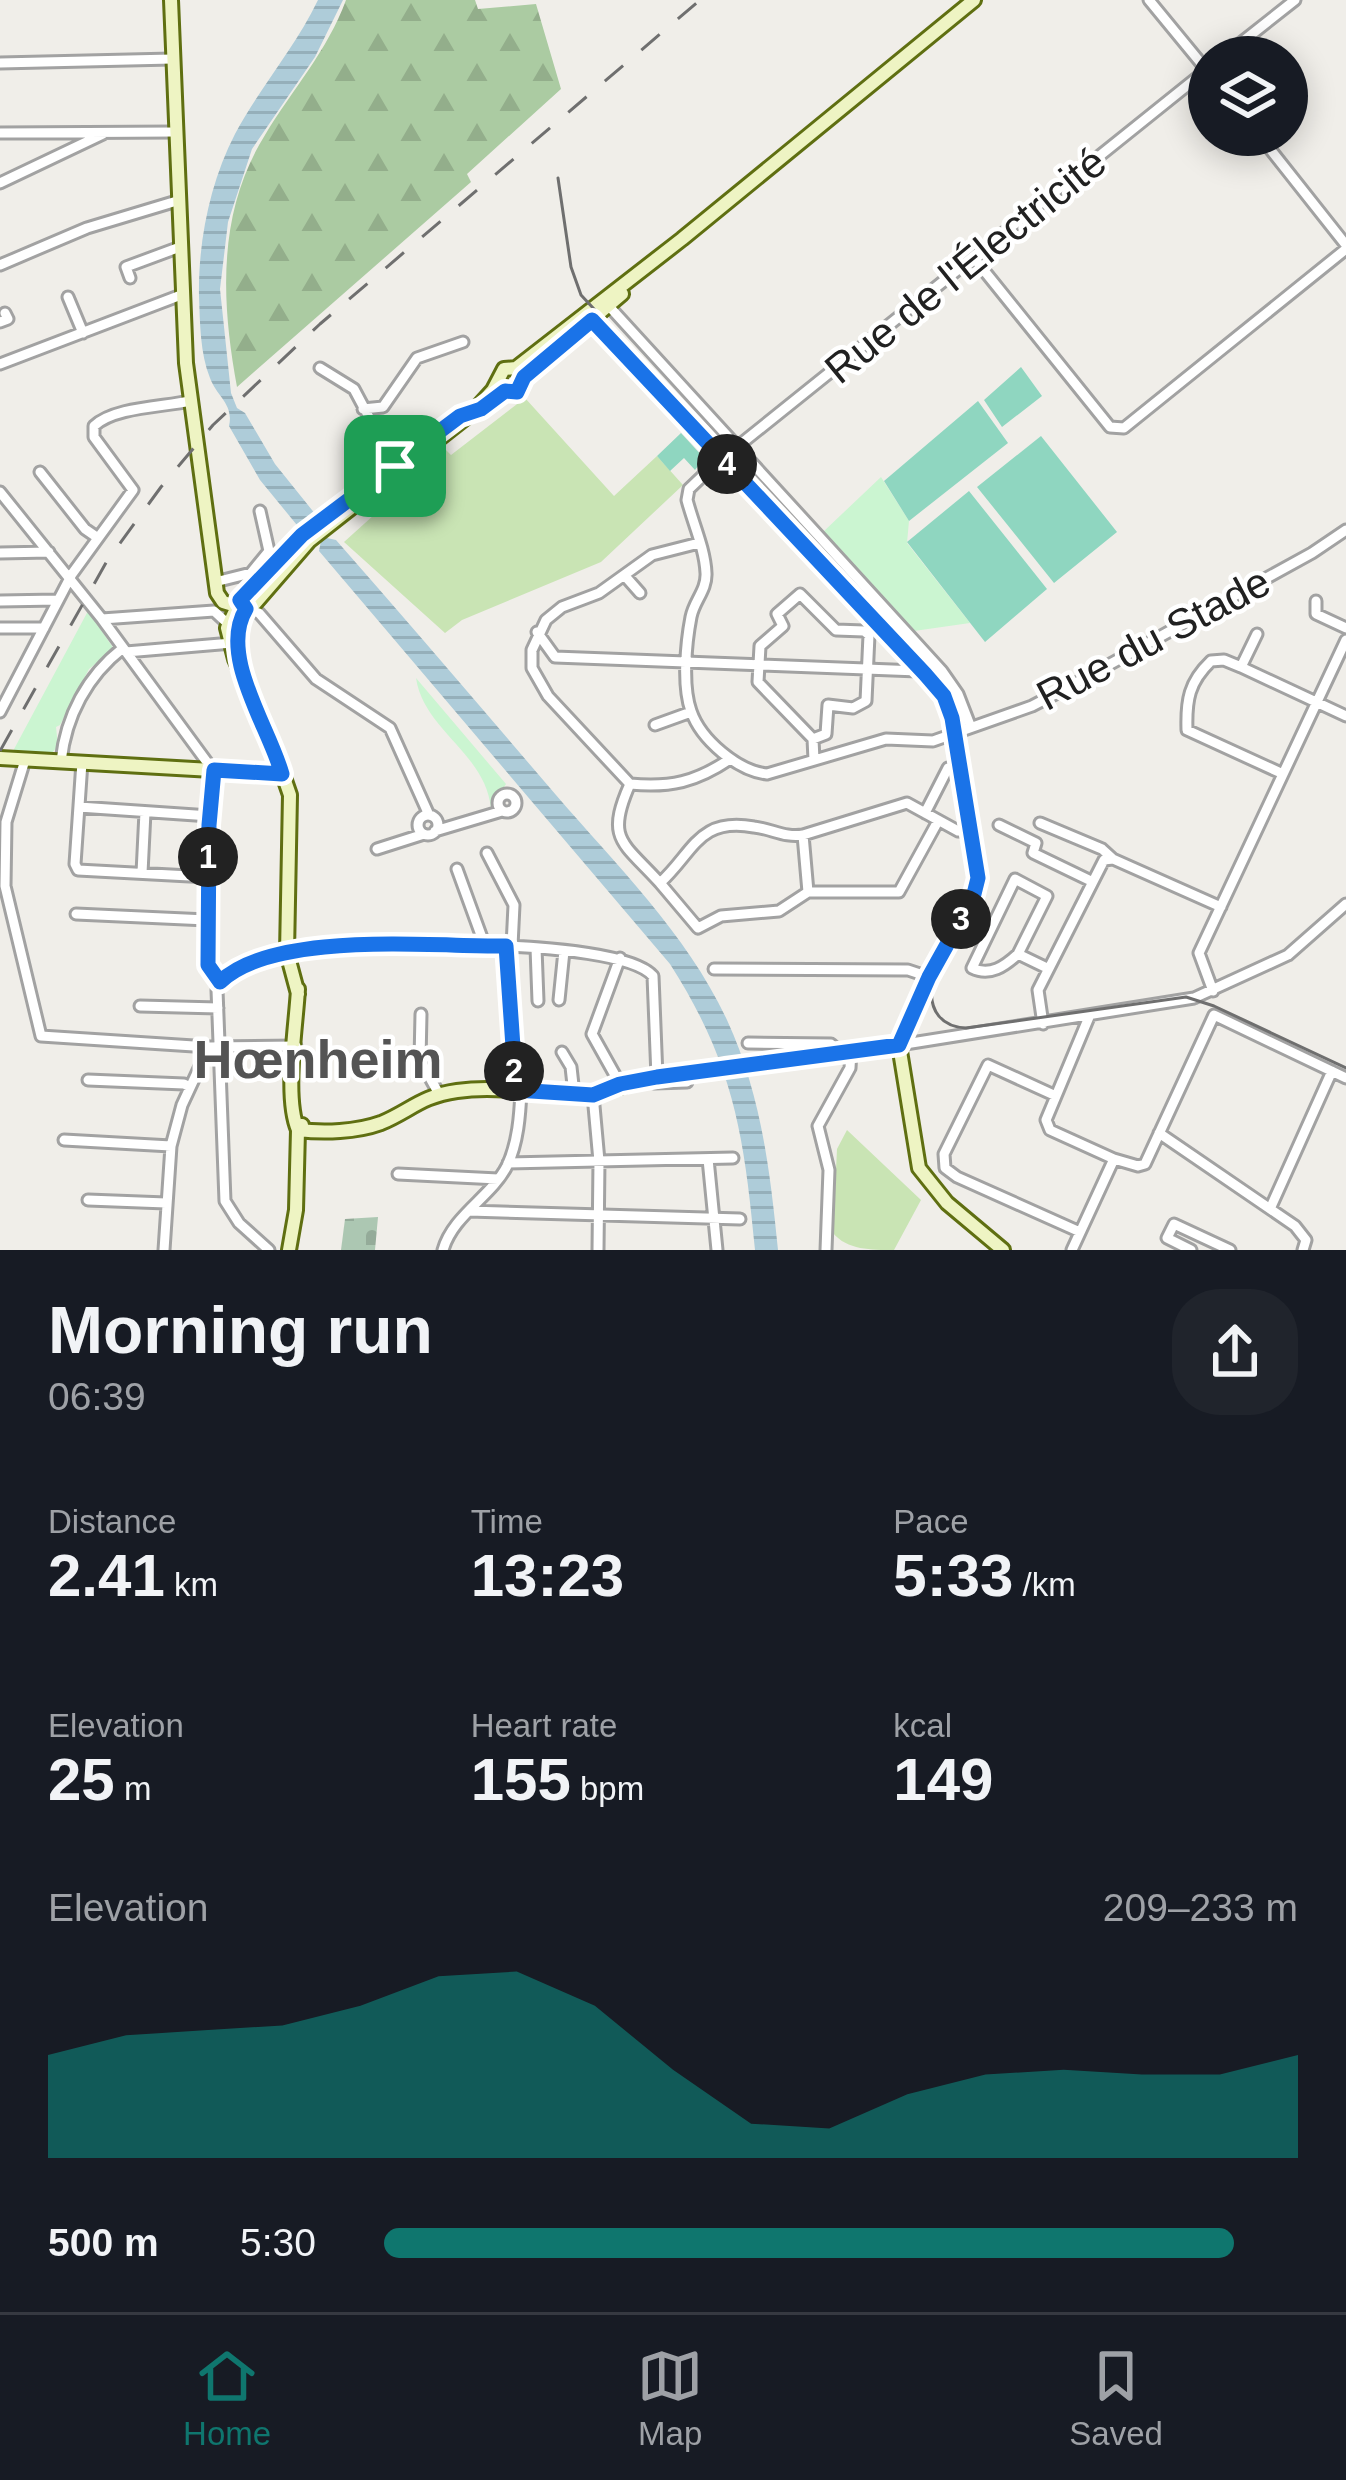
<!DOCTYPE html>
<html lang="en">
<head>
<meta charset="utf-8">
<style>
  body { margin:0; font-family:Arial,sans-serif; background:#20242c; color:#f1f3f6; height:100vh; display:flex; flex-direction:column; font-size:45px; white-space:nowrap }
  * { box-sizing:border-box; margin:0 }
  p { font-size:39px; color:#9ea1a6 }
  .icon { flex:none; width:66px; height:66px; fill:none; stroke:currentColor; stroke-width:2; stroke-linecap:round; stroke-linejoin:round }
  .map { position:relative; height:1250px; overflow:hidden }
  .sheet { display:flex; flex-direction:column; background:#171b24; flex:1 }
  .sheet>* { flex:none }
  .fabs { position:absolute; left:1188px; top:36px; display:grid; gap:24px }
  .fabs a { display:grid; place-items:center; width:120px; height:120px; border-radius:50%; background:#171b24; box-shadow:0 6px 30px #0003; font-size:60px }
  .pin { position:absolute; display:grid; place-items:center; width:102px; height:102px; color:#fff; margin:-51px; border-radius:24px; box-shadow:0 6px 18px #0006 }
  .km { position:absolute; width:60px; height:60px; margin:-30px; border-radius:50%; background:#222; color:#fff; font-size:33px; line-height:60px; text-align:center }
  .round { display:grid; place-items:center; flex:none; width:126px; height:126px; border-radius:48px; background:#20242c }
  .head { display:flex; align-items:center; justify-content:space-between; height:204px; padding:0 48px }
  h1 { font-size:66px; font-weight:600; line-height:90px }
  .stats { display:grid; grid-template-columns:repeat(3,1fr); gap:18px; height:204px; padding:12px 48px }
  .stats div { display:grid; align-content:center }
  .stats b { font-size:60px; font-weight:600 }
  .stats small { font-size:33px; font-weight:400 }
  .stats p { font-size:33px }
  .chart { height:336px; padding:24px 48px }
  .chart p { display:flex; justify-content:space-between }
  .chart svg { width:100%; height:216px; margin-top:12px; fill:#0f766e; opacity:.7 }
  ul { padding:0 48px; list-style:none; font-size:39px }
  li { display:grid; grid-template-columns:192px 144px 1fr; align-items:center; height:90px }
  li i { height:30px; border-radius:15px; background:#0f766e }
  .tab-bar { display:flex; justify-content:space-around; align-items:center; height:168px; border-top:3px solid #363941; background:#171b24; font-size:33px; color:#9ea1a6 }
  .tab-bar a { display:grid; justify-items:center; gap:6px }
  .tab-bar .current { color:#0f766e }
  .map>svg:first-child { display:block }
</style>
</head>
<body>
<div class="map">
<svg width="1346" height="1250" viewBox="0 0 1346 1250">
  <defs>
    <pattern id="forest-firs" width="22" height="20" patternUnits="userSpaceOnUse" patternTransform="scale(3)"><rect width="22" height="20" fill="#abcba2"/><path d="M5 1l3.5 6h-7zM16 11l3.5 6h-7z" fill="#93ae8b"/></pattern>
    <pattern id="cemetery-stones" width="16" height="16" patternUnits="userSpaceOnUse" patternTransform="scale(3)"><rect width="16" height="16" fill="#acc7b2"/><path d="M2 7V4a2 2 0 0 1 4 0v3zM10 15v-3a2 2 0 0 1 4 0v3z" fill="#94ab99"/></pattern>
    <pattern id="water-rules" width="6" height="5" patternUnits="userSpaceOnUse" patternTransform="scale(3)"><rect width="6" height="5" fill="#aeccd9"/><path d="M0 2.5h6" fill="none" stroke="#95afba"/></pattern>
  </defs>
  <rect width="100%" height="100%" fill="#f0eee9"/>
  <path fill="#c9e4b4" d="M525,398l89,98 43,-40 26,29 -82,77 -139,58 -17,13 -101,-91 102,-92 5,5z
    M847,1130l74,70 -27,50c-23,0 -47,0 -61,-17l4,-84z"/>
  <path fill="url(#forest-firs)" d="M346,0h129l3,9 58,-5 25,85 -94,85 4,8 -234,205c-16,-86 -20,-175 28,-252 27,-45 63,-85 81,-135z"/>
  <path fill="url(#cemetery-stones)" d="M378,1217l-3,33h-34l4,-31z"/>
  <path fill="#cbf5d1" d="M881,477l28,44 -2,22 63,80 -56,8 -91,-99z
    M88,611l26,38 -25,20 -29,56 -4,2 2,19 -6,7 -39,-2z
    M416,678l90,106 -10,15v8l-5,2c-5,-56 -67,-78 -75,-131z"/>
  <path fill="#8fd6c0" d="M1021,367l21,29 -40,31 -18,-27z
    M978,401l30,42 -99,78 -25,-40z
    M681,433l23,25 -9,12 -11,-12 -14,13 -13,-15z
    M1041,436l76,96 -63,51 -77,-96z
    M969,491l78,98 -62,53 -78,-100z"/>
  <path fill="url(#water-rules)" d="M318,0h25l-28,57 -63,92 -24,73 -8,67 11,104 6,15 8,5 30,51 41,51 2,13 9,10 9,2c74,84 147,170 220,255 61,71 131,139 171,225 34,74 43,150 51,230h-23c-11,-115 -21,-186 -85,-286l-351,-413 2,-10 -11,-11h-9l-41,-50 -31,-54c5,-22 -12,-29 -19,-48 -10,-25 -10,-55 -11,-82 -1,-54 11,-114 36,-162 25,-47 60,-86 83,-134z"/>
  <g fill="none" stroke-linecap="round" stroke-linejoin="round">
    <defs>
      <path id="street" d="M1149,0l60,73
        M1223,57l72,-57
        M0,63l172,-4
        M1209,68l-497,399 -23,22 -2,11c6,23 18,49 19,73 1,17 -12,28 -15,44 -5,26 -9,69 0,94 10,29 47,60 76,63l119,-35 47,2 99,-35 31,-16 249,-137 34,-23
        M0,133l175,-1
        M1259,135l87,110
        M0,183l103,-49
        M974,258l136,169 14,1 222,-179
        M0,265l87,-37 93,-28
        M130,278l-4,-11 54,-20
        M68,297l15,36
        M607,304l335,367 16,23 12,31
        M591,318l334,356 18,22 10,22 25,160 -5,19 -44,80 -30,68
        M0,322l8,-3 -3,-6
        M0,364l181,-69
        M320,368l34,21 41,77
        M363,409l20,-2 34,-49 46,-16
        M40,472l45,57 13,9
        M0,492l102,127 110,150
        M699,543l-47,12 -53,38 -37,14 -16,13 -14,30v18l16,28 82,88c40,4 66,-2 100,-25
        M0,553l49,-1
        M264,574l38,-39 97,-72
        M625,576l15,17
        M219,581l32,-8 18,-22 -9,-40
        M0,601l57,-1
        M1316,601v13l30,14
        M249,610l10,3 57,66 74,49 39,87
        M102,619l112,-8 13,12
        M0,628h44
        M537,632l18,25 363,14
        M126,652l106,-9
        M1241,667l16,-33
        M0,712l72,-138 61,-84 -39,-53v-11c20,-19 69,-19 96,-25
        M655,725l36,-13
        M813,739l13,-5 2,-29 25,3 13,-7 3,-66 -5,-4 -28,-1 -36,-36 -23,20 6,12 -23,20 -2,36 55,57 1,21
        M25,760l-19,62 -1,64 36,150 168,11 87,-1
        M61,761c5,-45 26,-85 62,-113
        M82,762l-7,102 3,6 130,7
        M214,769l-8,178 2,18 12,17
        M1281,773l-94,-43c-1,-30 2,-48 24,-69l13,-1 17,7 105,49
        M630,784c-25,56 -7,58 30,99 34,-31 38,-66 94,-56 18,2 31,11 49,8l5,57 -29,19 -58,5 -23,12 -38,-45
        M498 803a9 9 0 1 1 18 0a9 9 0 1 1-18 0Z
        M79,807l131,9
        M925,813l23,-45
        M418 825a10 10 0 1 1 20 0a10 10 0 1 1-20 0Z
        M1040,823l62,26 11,10
        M999,825l37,18 -3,10 58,28
        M435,831l67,-20
        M803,835l104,-32 51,28 15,1
        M377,849l47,-15
        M487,853l27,52 -2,41
        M457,869l28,77
        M142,873l3,-61
        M808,892h91l39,-71
        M76,914l131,6
        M506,946l10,144
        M536,948l2,53
        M1018,954l29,-58 -32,-17 -43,89c18,9 33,-2 46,-14l29,14
        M620,958l-28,76 28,50 6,1
        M714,969l194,1 21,7
        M1213,991l-14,-38 147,-313
        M559,1000l5,-49
        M140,1006l78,2
        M421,1014l-1,46 19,34
        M1089,1017l-43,103 4,10 64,29
        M1043,1024l-5,-34 66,-130 9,-1 108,48
        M748,1043l83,1 9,8
        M899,1045l295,-47 94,-43 58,-51
        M562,1052l9,15 3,27
        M88,1080l96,4 6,3
        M654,1083l33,-1
        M593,1095l6,66 -1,89
        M1056,1096l-68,-31 -44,89 1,14 12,9 123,55
        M1159,1133l136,93 11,14 -3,10
        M64,1140l107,6
        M708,1159l9,91
        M508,1163l225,-5
        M398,1174l100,5
        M88,1200l78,3
        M1270,1209l62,-138
        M469,1211l271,8
        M164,1250l7,-104 11,-41 27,-58
        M269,1250l-30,-27 -14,-22 -8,-211c10,-23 40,-31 62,-36 56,-13 339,-19 374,22l4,101
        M443,1250c10,-35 48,-53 64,-84 11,-23 13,-51 14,-76
        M826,1250l3,-80 -11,-44 32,-58 1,-17
        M1072,1250l42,-91 24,7 7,-2 69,-149 132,63
        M1191,1250l-24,-12 7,-14 56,26"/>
      <path id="secondary" d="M171,0l15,363 31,230 6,9 23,7
        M489,402l16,-11 15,-2 4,-12 98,-83
        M273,573l-33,27 -13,28 8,31 35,78 20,58 -3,158 11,41
        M241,669l-3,-46 71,-82 164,-129 20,-22 11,-21 12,-1 166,-129 292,-239
        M0,758l282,16
        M298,1130c26,3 58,2 83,-7 29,-12 40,-27 76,-32 43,-6 86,4 129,4 11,0 54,-15 71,-18l242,-32 20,123 28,35 56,47
        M298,1130c-14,-33 -2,-103 0,-141
        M289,1250l7,-40 2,-80 4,-5"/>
    </defs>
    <use href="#street" stroke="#a2a2a2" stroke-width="15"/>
    <use href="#secondary" stroke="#5f6f11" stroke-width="18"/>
    <use href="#street" stroke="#fff" stroke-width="9"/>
    <use href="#secondary" stroke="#eef4c3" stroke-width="12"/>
    <path stroke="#6f6f6f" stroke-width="3" d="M558,178l13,89 10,28 346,373 23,28 11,25 24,154 -6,22 -47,90c-3,24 10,40 34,41l220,-31 28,9 132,62"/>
    <path stroke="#6f6f6f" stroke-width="3" stroke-dasharray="24 24" stroke-linecap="butt" d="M0,751l107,-190 54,-74 52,-62 107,-101 380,-324"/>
  </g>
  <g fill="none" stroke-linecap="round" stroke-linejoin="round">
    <defs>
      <path id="route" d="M592,320l333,354 19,22 8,22 26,160 -5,20 -44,79 -30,68 -242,32 -37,7 -27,11 -77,-5 -10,-144c-73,1 -232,-16 -286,36l-12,-17 1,-140 5,-55 68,4c-13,-47 -64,-119 -36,-165l-6,-9 62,-65 158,-119 21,-7 24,-18 12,1 7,-15z"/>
    </defs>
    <use href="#route" stroke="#fff" stroke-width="24"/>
    <use href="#route" stroke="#1a73e8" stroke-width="15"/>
  </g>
  <g text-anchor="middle" stroke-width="9" stroke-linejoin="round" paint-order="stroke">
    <g font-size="42" fill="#212121" stroke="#fff">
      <text transform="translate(965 265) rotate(-39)" y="15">Rue de l'Électricité</text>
      <text transform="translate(1153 638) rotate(-28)" y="15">Rue du Stade</text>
    </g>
    <g font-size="54" font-weight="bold" fill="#545454" stroke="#fff">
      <text x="318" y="1078">Hœnheim</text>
    </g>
  </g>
</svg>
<div class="fabs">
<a><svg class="icon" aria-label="layers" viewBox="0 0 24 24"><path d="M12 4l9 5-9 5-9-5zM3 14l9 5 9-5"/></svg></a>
</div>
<div class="pin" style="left:395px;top:466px;background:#1e9e55"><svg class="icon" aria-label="arrive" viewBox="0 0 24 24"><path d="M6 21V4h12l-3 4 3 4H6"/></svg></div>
<b class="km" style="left:208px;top:857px">1</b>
<b class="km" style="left:514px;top:1071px">2</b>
<b class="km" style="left:961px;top:919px">3</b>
<b class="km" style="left:727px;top:464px">4</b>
</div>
<section class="sheet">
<div class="head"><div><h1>Morning run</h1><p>06:39</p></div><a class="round"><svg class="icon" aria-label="share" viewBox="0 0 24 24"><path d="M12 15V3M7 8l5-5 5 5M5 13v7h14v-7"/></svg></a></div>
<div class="stats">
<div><p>Distance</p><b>2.41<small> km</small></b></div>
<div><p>Time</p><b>13:23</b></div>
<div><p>Pace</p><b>5:33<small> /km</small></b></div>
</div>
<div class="stats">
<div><p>Elevation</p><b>25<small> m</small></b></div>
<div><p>Heart rate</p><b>155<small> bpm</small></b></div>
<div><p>kcal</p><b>149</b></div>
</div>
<div class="chart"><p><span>Elevation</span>209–233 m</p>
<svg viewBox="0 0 160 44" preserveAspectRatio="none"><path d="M0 44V23L10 19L20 18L30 17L40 13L50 7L60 6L70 13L80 26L90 37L100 38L110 31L120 27L130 26L140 27L150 27L160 23V44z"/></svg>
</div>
<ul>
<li><b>500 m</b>5:30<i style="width:93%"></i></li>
</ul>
</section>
<nav class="tab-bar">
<a class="current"><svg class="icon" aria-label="home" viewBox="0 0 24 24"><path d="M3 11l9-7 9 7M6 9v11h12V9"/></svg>Home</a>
<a><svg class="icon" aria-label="map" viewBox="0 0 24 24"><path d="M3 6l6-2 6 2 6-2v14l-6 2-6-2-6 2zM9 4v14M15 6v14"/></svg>Map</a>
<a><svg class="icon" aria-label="saved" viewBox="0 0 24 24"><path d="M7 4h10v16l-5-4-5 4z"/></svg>Saved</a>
</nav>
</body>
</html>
